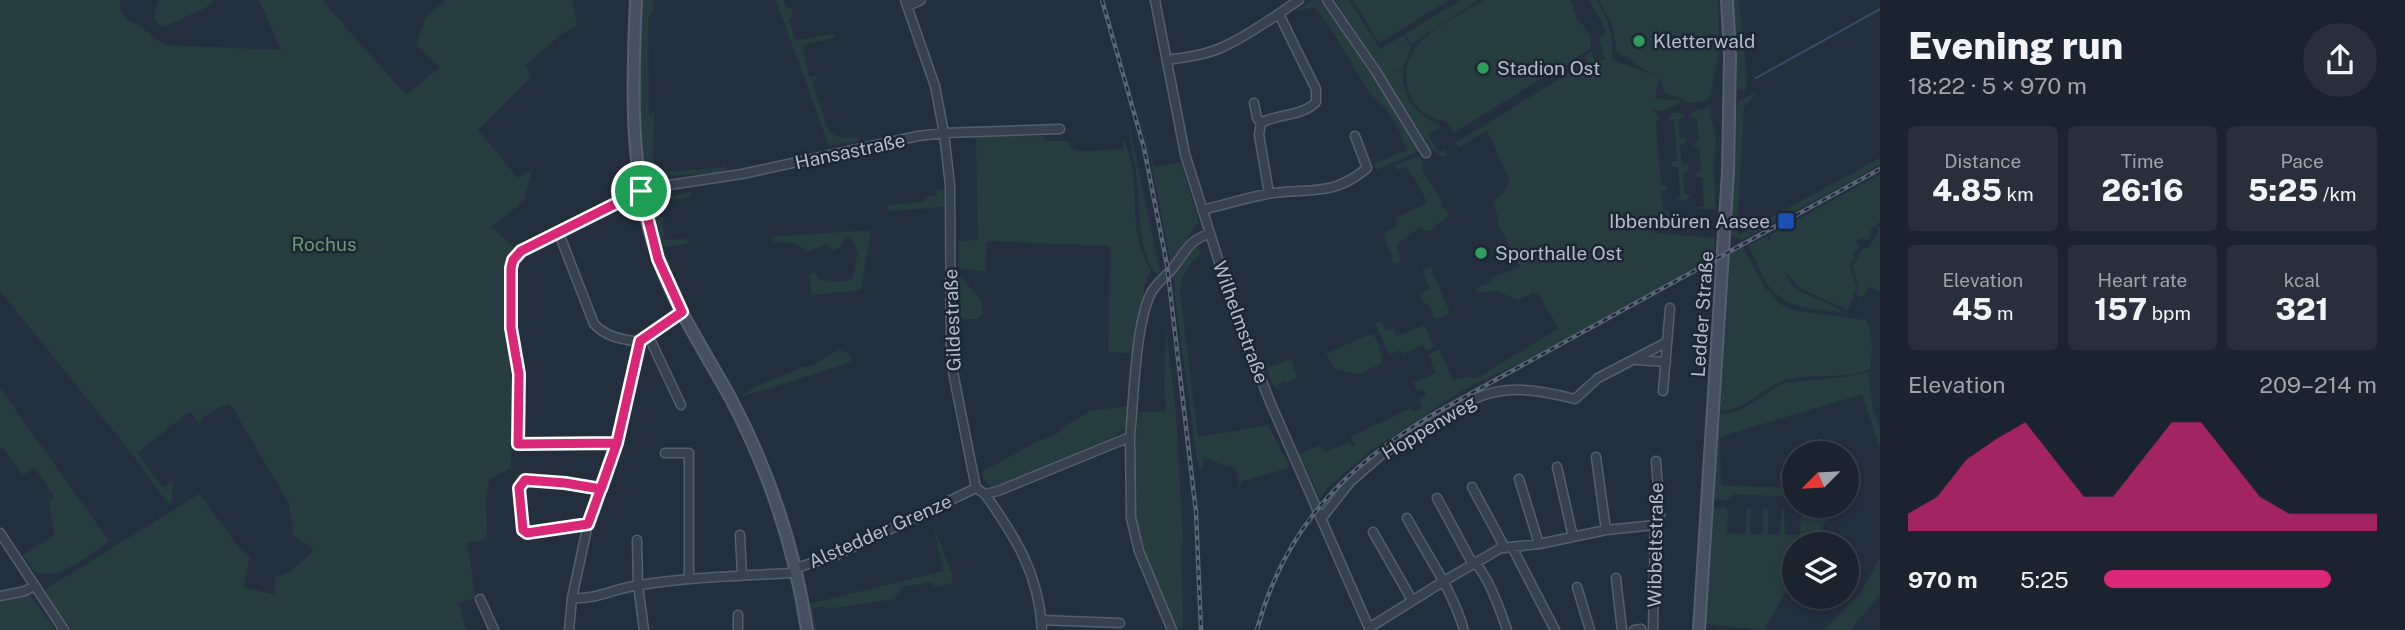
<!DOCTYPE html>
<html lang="en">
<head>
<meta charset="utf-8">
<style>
  body { margin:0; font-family:"Public Sans",sans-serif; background:#282f3a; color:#f1f3f6; height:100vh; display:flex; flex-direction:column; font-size:26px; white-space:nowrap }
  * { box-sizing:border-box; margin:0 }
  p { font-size:23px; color:#a0a4aa }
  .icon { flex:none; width:38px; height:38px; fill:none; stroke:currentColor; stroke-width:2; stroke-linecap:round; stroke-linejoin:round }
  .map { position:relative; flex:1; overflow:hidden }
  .details { display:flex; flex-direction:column; background:#1b232e; width:525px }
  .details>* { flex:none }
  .needle { width:46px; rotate:246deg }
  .tools { position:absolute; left:1782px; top:441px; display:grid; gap:14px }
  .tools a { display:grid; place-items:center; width:77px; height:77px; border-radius:50%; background:#1b232e; box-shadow:0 4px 10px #0003,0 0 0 2px #39404a; font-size:35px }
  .pin { position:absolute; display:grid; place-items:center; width:60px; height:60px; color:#fff; margin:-30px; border:4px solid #fff; border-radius:50%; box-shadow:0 2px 7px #0007 }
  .round { display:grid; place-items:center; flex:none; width:74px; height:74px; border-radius:37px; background:#282f3a }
  .summary { display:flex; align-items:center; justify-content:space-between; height:119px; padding:0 28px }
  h1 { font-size:38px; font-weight:800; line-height:52px }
  .stats { display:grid; grid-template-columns:repeat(3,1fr); gap:10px; height:119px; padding:7px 28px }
  .stats div { display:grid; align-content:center; border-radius:7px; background:#282f3a; text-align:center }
  .stats b { font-size:30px; font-weight:800 }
  .stats small { font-size:19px; font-weight:400 }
  .stats p { font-size:19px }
  .chart { height:196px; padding:14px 28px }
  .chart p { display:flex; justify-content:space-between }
  .chart svg { width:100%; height:126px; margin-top:7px; fill:#db2777; opacity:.7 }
  ul { padding:0 28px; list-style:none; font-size:23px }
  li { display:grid; grid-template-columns:112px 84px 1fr; align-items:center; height:52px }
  li i { height:18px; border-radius:9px; background:#db2777 }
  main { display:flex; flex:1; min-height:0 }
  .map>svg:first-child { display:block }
</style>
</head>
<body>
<main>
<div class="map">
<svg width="1880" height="630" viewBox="0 0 1880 630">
  <rect width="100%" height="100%" fill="#242f3e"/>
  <path fill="#263c3f" d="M0,0h121l-1,8 8,12 13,7 23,18 117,5 -22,-50h63l84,95 34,-28 -24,-22 10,-29 20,-16h126l5,26 -18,10 -33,29 5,12 -53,53 40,48 15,-10 -9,33 -33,26 24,21 -4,220 -21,11 -4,20 1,40 -20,4 9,55 -17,5 6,24 3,3h-399l-24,-36 1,-5 153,-95 41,55 10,8 -7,30 32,8v-18l15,-5 24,-22 -21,-15 -4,-31 -58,-99c-11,-1 -27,9 -31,19l-10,-13 -53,42 26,34 10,-7 -1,20 -4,4 -36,-50 -132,-163z
    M159,0h57l-14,10 -40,17c-10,-7 -8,-17 -3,-27z
    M640,0h13v11l-5,7 1,99 5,-5 -1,47 2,8 11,5 60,-5v5l-67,5 -12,-5 -3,-10 -5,-75z
    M776,0h8l2,7 5,1 2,9 -4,2 6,20c13,3 26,-6 39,-4l1,3 -33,7 7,31 7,-1 1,5 -5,1 17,51 13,6 16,-1 1,4 -30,5z
    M1313,0h6l21,25 40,59 41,66 -44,20 -4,-6 34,-14 -9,-22 -13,-20 -17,-17 -39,-66 -15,-18 -20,5z
    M1335,0h14l31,49 24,-14 7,13 -8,20 -12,3 12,-1c-2,27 13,46 37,55l-3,6 -3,-1 -6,4 10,18 7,-2 2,7 -9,-2 -7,-7z
    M1353,0h96l-70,43z
    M1461,0h17l-67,44 -6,-10z
    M1485,0h85l8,21h2l11,15 -1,13 -137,84 -6,-11c-19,-5 -34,-13 -39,-33 -13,-48 43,-68 77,-89z
    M1589,0h7c13,17 18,39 16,60l42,15 -37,-23 -5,-28 -13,-24h119l1,53 -9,44 -4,4 -18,2 -3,-4 -19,-5 -7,-16 -4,21 24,1v4l-17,7 -9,-2 8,11 -5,1 5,64h5l1,5 -6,1 2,19h6l1,21 -15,-1 -2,3 62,5v16l-5,6 -174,96 -70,32 -97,64 -42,36 -6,11 -22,-45 21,-9 5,7 24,-10 3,5 3,-2 -5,-8 61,-29 2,4 9,-4 -3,-9 7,-4 -3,-6 -6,2 -4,-10h5l18,-8 -8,-18 11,-6 14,31 16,-3 8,1 82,-50 -22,-35 -2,1 -3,-8 1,7 -15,7 -22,-9 -19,2 -2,-4 16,-7 -1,-4 30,-11 -23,-46 2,-2 -7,-17c9,-5 17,-12 17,-24l-22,-47 -29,17 -3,-5 132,-81 -3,-6 7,-4 4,9 10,-1 -6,-22 8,-6z
    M1731,0h8l8,77 -1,14 -9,-3z
    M1130,80l24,87 27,-5 18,61 -8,9 -20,33 -19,-98z
    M1758,91l-14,16 -7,126 3,1 140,-76v7l-138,75 -13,-6 7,-128 3,-5z
    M1711,108l-1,5 6,24 -2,31 2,41h-18l-1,-2 7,-1 -2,-29h-6v-5l5,-1 -2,-24h-5l-1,-4 6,-1 -2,-24h-6l-1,-3 6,-5z
    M1673,113h8l3,2v4l-6,1 2,19h5l1,4 -6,1 2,20 6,1v6l-5,1 2,23h6l-6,6 -10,-3 5,-2 -2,-29h-6l-1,-5 6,-1 -3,-42 -5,1v-3z
    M1129,123l31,149 -2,3c-20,-16 -18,-72 -21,-96 -2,-19 -9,-37 -8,-56z
    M1043,136l2,5h24l2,7 9,3 44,-2 -3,-13c25,40 2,95 30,134l-6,14 -9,69 -28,-1 2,-106 -123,-5 -1,31 -28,-4 1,-27 19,-1 -2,-103z
    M1419,156l3,5 1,10 20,32 -2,3 9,8 -19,16 -7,1 -3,-4 -22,15 -2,3 4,16 -7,3 -10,-27 2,-6 12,-5 -3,-8 32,-15 -8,-18 -14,-18 -8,3 -2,-5z
    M1880,174v47l-5,7 -3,-1 -4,13 -8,-2 -4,5 5,3 -8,7 2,5 -5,6 6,24 -8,22 -48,-22 -15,-16c6,25 41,25 59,41 -28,-4 -58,-3 -76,-28 -8,-12 -12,-26 -20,-39l19,-10 1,4 3,-1v-4l6,-4z
    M943,189l2,18 -57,4 -1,-6 37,-3 1,-5 12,-1 -1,-6z
    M690,192l1,5 -33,6 1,14h4l1,23 23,-1v5l-24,3 8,19 -4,-1 -15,-57 7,-9z
    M1880,225v68l-11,-6 -7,11 -6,-4 2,-6 -5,-23 11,-17h4l11,-16 -2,-3z
    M871,230l-10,60 -49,5 -3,-21 6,-2 4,7c12,2 22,5 33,0l6,-26 -7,-15 -5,-1 -5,10 -8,4 -6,-7 -21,8 -9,-9 -23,-1 -3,-5z
    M1196,247l6,6c-13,12 -20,19 -22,37l18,147 70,-12 21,40 -1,3 -45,13 -4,7 -3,-21 -11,-1 -21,-9 -1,11 -3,1 -4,-15 -24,-180 19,-25z
    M1743,247l22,41 17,18 1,-1 14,6 68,9c9,13 7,33 5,48 -26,14 -60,3 -87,13 -23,8 -39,31 -64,29l8,-155z
    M1431,267l19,46 -15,6 -7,-16 -4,2 -5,-11 11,-5 -8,-18z
    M958,276l4,2 19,23 2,12 -6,6h-19z
    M1381,321l5,10 7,-3 4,8 27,-11 10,22 -8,4 -3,-6 -21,9 -2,-4 -11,5 -14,-32z
    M1166,327l11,97 6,120 -2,2 2,81 -8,1c-10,-23 -24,-46 -31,-70 -13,-48 -12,-98 -5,-146l27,-1 -2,-25z
    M1372,334l5,6 6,23 -25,11 -24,-5 -8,-16z
    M839,350l10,3 3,9 -111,35 9,-8 53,-22c15,0 23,-12 36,-17z
    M1291,359l6,18 -11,6 -1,-2 -6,3 1,4 -2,1 -6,-5 -7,-19 4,-2 2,4z
    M1868,372l5,36 7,21v20l-18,-55 -142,43 1,48 73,3v9l-60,-3 -5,6 -15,-1 5,-85 18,-2 47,-29 60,-6z
    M0,388l109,153c-20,13 -50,42 -75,30l-11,-16 31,-20 -5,-35 5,-3 -19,-29 -12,7 -20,-27 -3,2z
    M1127,406l3,3 -4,18 -15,13 -115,46h-6l-7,-8 -1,-6 52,-29 24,-10 5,-6 27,-16z
    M1802,506h33l-23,38h-18v32l-29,54 -59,-6 6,-115 13,-2 3,4 -1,22 18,1 2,-26h4l-1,26h13v-25h5v25l12,1 2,-26h2l1,26h11l4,-2z
    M933,525l20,51 -2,8 -17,3 -1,-5 -33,5v7l-5,1 1,4 -70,10 -1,-3 -12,2 3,22h-3l-4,-26 134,-33z
    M1880,558v37l-30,35h-26l36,-36z
    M30,595l26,35h-56v-30z"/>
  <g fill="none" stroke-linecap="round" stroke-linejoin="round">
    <path stroke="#394c67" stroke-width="2" d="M1756,78l124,-69"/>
    <defs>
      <path id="street" d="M905,0l30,86 9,47 6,52 1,177 25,126 9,6c31,44 54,80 57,136
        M1155,0l30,154 45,143 40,105 100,228
        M1327,0l48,70 51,83
        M908,6l13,-6
        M1279,14l16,33
        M1167,60c19,-3 40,-5 58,-14 26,-12 50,-30 74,-46
        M1254,103l3,15 4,5 -2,12 10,58
        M1261,123c17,-10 41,-6 55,-21v-13l-19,-38
        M1202,210c22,-5 43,-12 65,-16 41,-7 65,4 100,-26l-12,-32
        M558,231l36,93c14,14 27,15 46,18
        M648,335l33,70
        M1636,360l30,2
        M1663,391l7,-83
        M1130,437l1,81 8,33 33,79
        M616,443l-98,1 1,-70 -8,-46v-60l2,-8 8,-9 128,-63 93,-14 176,-38 26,-3 116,-4
        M665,453h24v126
        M1596,457l10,73
        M1557,467l16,70
        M1519,479l20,65
        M1472,487l33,61
        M985,494l13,-3 132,-54c4,-38 5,-112 21,-144 6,-11 17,-18 24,-28 14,-18 13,-23 35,-32
        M1437,498l33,61c16,9 31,53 37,71
        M1407,518c20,37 45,71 57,112
        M1321,519l29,-37 32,-28 92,-55c33,-15 66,-9 101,0l23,-21 69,-36
        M588,524l-61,9 -4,-3 -4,-42 6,-8h5l71,9
        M1373,532l39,68
        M0,533l64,97
        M740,535l2,40
        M637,540l1,45 6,45
        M1512,547l43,83
        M1616,578l6,52
        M1577,587l13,43
        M0,596l25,-5 9,-5
        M572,598c25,2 43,-10 68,-13 50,-8 101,-9 152,-12l7,-6 35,-11 142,-68
        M480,599l14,31
        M1041,620l79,3
        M1369,628l75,-47 57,-33 38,-4 67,-14 49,-5
        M569,630l3,-32 16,-74 28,-81 22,-98 5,-7 39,-26
        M738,630v-15
        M1634,630l7,-1
        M1653,630l2,-105 5,-9 -4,-55"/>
      <path id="secondary" d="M636,0c-4,86 -7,176 22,258 17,50 48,95 73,141 38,72 64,150 76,231
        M1699,630l29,-458 2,-116 -3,-56"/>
    </defs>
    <use href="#street" stroke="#565f6c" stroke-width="11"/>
    <use href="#secondary" stroke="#565f6c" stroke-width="14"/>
    <use href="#street" stroke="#38414e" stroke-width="8"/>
    <use href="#secondary" stroke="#465061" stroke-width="10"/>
    <defs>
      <path id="rail" d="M1102,0l42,148 23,117 29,247 5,118
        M1257,630c28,-104 90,-165 180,-218l443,-243"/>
    </defs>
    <use href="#rail" stroke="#5a6575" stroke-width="4.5"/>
    <use href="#rail" stroke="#1d2633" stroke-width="2" stroke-dasharray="5" stroke-linecap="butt"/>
  </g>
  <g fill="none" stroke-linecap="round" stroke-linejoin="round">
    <defs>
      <path id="route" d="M641,191l17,68 24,53 -42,29 -23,102 -16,46 -36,-6 -40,-3 -6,8 4,42 4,3 61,-9c10,-27 19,-54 29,-81l-99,1 1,-70 -8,-46v-60l2,-8 8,-9 120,-60"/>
    </defs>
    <use href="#route" stroke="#fff" stroke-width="14"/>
    <use href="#route" stroke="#db2777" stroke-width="9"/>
  </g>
  <g fill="#2e9e5b" stroke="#1d2633" stroke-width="2.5">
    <circle cx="1639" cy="41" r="7"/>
    <circle cx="1483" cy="68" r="7"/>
    <circle cx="1481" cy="253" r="7"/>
  </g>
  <rect fill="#1a4fb4" stroke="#1d2633" stroke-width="2.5" x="1777" y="212" width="18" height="18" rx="3.5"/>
  <g text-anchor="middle" stroke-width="5" stroke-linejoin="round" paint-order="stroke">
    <g font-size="19" fill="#b4bcc9" stroke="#1d2633" text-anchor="start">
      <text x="1653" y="48">Kletterwald</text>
      <text x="1497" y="75">Stadion Ost</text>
      <text x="1770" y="228" text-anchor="end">Ibbenbüren Aasee</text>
      <text x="1495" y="260">Sporthalle Ost</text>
    </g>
    <g font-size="19" fill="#b4bcc9" stroke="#1d2633">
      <text transform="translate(850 151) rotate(-12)" y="7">Hansastraße</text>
      <text transform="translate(1702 314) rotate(-86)" y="7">Ledder Straße</text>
      <text transform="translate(952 320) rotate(-92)" y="7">Gildestraße</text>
      <text transform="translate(1241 322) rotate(70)" y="7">Wilhelmstraße</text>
      <text transform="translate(1429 427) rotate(-31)" y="7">Hoppenweg</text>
      <text transform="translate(880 531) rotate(-24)" y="7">Alstedder Grenze</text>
      <text transform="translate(1655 545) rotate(-89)" y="7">Wibbeltstraße</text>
    </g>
    <g font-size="19" fill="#6b9a76" stroke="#1d2633">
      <text x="324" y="251">Rochus</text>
    </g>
  </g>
</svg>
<div class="tools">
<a><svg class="needle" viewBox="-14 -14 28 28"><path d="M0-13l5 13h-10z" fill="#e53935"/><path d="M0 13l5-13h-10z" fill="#a0a4aa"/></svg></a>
<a><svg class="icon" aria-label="layers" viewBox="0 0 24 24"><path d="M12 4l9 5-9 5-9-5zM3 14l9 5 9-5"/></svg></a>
</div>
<div class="pin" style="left:641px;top:191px;background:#1e9e55"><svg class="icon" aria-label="arrive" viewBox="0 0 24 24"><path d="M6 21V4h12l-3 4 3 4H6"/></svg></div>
</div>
<section class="details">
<div class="summary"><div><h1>Evening run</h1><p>18:22 · 5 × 970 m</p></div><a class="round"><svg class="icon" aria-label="share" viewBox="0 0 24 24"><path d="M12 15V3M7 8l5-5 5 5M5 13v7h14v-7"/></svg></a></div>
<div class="stats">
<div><p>Distance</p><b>4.85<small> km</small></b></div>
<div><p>Time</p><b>26:16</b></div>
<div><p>Pace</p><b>5:25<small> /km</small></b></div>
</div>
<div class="stats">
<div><p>Elevation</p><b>45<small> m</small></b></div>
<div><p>Heart rate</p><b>157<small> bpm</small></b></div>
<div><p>kcal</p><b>321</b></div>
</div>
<div class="chart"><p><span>Elevation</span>209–214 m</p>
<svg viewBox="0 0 160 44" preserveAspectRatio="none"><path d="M0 44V38L10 32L20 19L30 12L40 6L50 19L60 32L70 32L80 19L90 6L100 6L110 19L120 32L130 38L140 38L150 38L160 38V44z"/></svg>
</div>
<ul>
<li><b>970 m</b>5:25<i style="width:83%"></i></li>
</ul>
</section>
</main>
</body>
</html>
